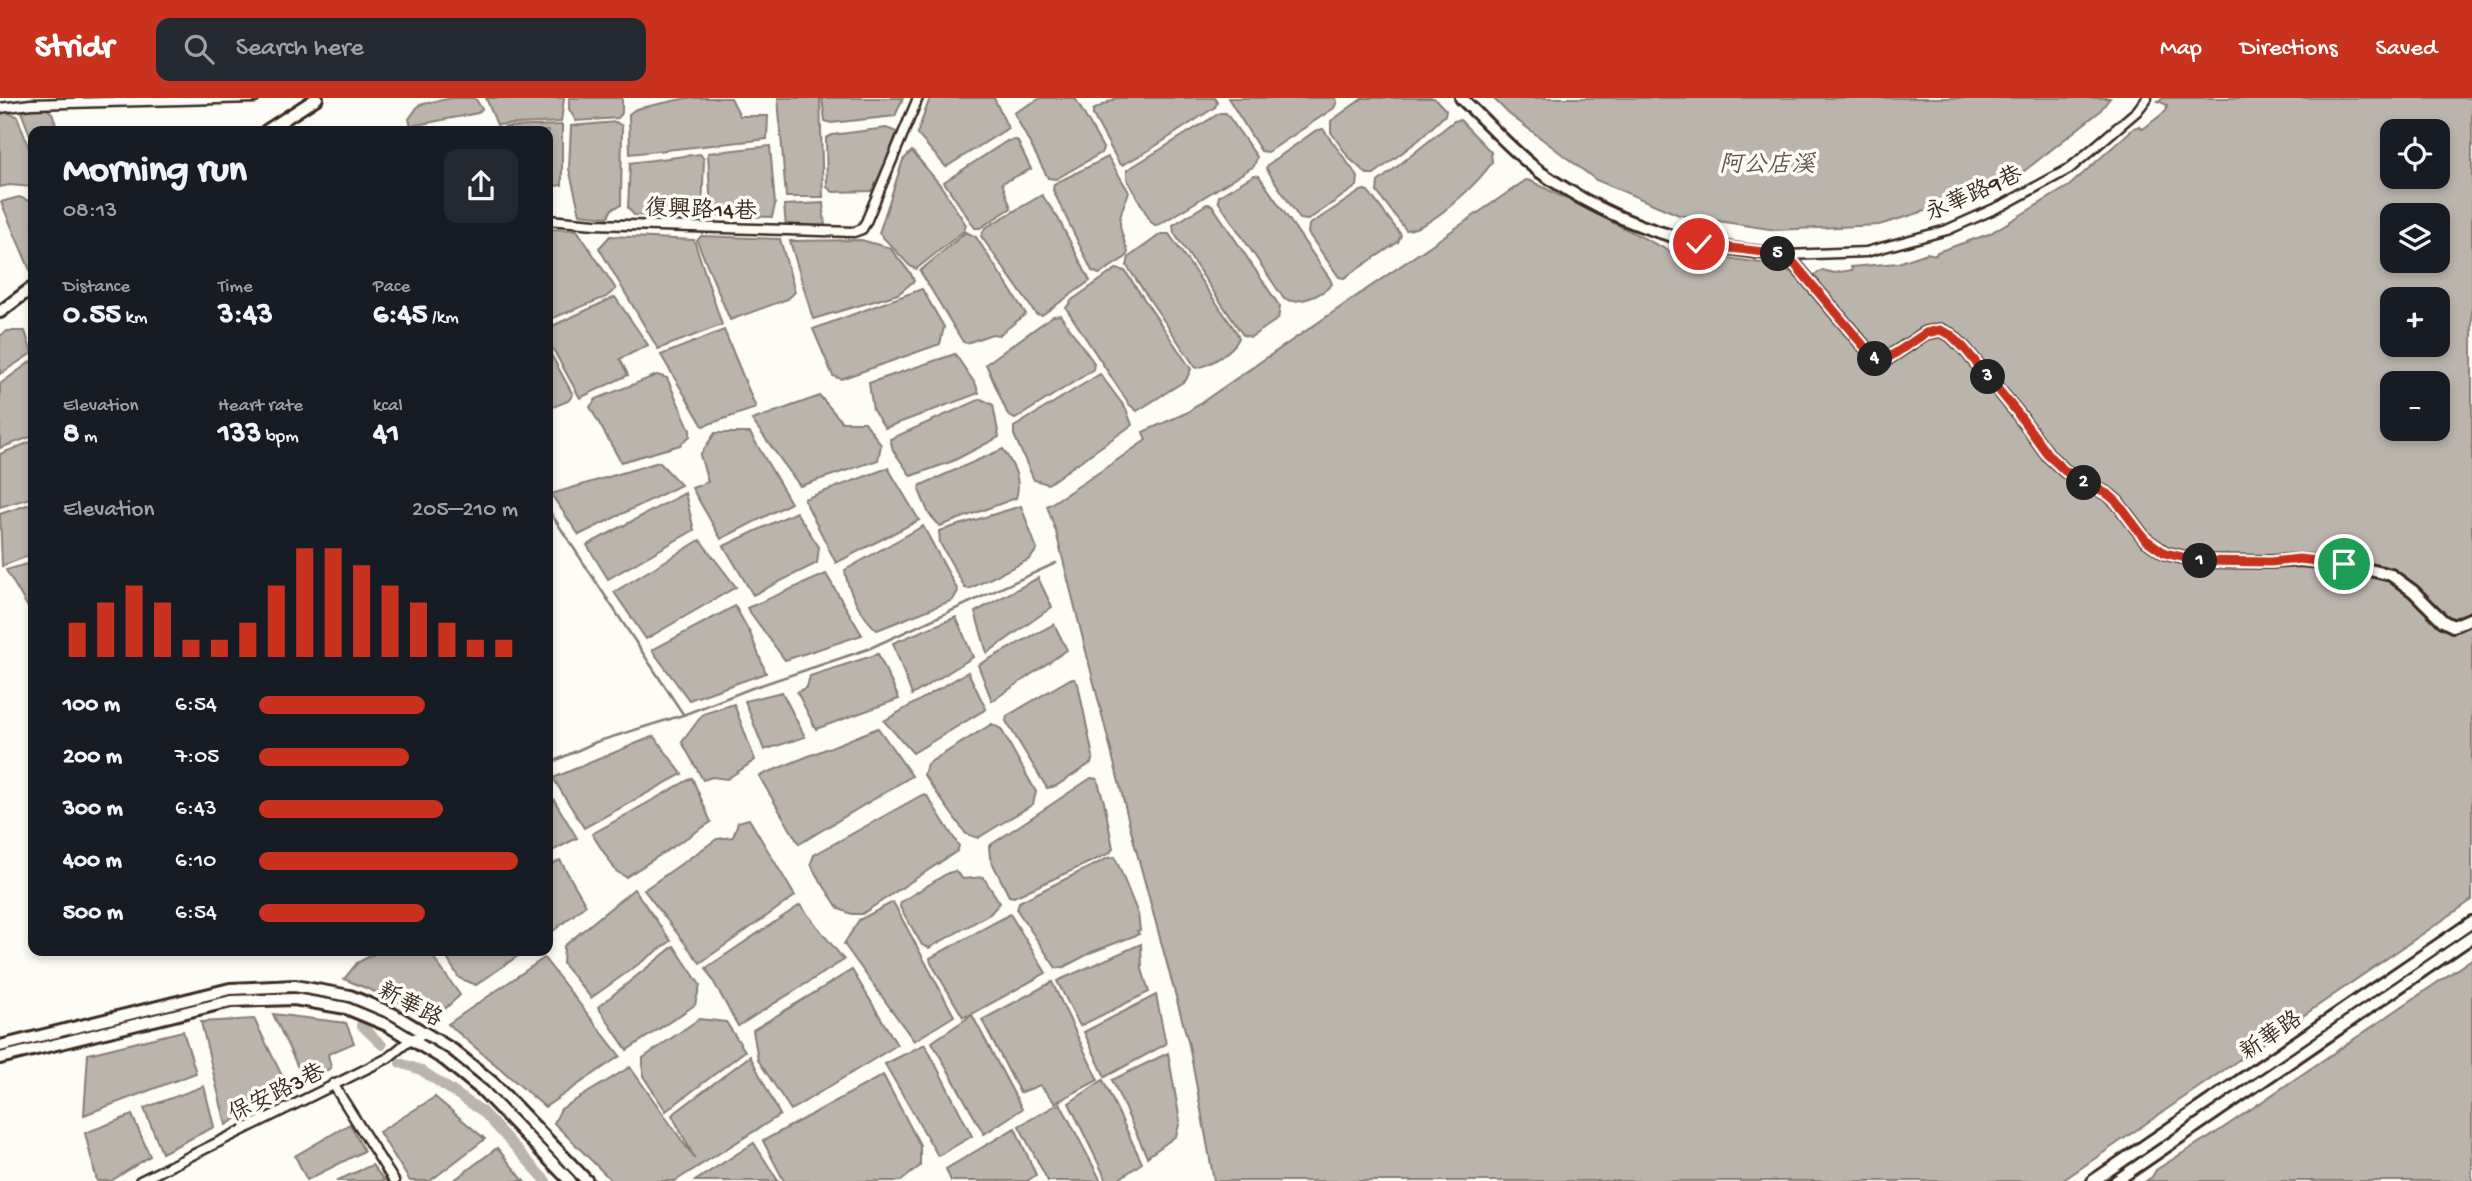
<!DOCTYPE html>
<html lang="en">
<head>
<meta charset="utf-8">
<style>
  body { margin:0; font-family:"Gochi Hand","LXGW WenKai TC",sans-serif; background:#242831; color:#f1f3f6; height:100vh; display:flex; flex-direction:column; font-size:26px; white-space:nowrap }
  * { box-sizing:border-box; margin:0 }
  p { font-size:23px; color:#9ea1a6 }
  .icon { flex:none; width:38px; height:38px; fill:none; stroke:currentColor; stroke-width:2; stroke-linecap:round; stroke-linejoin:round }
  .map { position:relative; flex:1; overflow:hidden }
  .panel { position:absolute; left:28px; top:28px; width:525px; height:830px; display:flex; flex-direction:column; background:#171b24; border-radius:14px; box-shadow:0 4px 10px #0003 }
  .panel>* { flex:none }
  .buttons { position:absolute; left:2380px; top:21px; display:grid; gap:14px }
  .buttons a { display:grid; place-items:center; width:70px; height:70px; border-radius:14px; background:#171b24; box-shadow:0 4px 10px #0003; font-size:35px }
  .pin { position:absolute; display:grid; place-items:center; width:60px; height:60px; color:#fff; margin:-30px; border:4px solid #fff; border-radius:50%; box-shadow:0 2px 7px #0007 }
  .km { position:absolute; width:35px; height:35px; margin:-18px; border-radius:50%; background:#222; color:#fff; font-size:19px; line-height:35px; text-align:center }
  .round { display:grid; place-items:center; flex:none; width:74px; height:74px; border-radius:14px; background:#242831 }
  .summary { display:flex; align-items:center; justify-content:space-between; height:119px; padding:0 35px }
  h1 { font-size:38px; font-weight:800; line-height:52px }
  .figures { display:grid; grid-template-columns:repeat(3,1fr); gap:10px; height:119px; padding:7px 35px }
  .figures div { display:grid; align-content:center }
  .figures b { font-size:30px; font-weight:800 }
  .figures small { font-size:19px; font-weight:400 }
  .figures p { font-size:19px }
  .chart { height:196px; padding:14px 35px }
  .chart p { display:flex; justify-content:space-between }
  .chart svg { width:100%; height:126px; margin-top:7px; stroke:#c8321e; stroke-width:6 }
  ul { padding:0 35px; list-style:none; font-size:23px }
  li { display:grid; grid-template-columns:112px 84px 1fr; align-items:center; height:52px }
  li i { height:18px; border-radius:9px; background:#c8321e }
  header { display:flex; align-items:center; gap:42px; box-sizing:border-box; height:98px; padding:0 35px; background:#c8321e; color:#fff }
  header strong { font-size:33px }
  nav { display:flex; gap:38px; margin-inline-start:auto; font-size:24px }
  .search { width:490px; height:63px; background:#242831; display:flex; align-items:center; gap:18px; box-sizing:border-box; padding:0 24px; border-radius:14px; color:#9ea1a6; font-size:26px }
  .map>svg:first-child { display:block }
</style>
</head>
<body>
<header>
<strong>Stridr</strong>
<div class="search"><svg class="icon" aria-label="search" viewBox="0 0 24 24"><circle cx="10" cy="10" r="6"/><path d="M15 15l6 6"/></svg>Search here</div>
<nav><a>Map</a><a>Directions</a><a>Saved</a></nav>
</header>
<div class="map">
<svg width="2472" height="1083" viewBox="0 0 2472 1083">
  <rect width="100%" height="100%" fill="#fdfcf7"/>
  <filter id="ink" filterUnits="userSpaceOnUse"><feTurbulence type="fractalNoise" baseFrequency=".0143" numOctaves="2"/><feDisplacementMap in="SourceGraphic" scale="14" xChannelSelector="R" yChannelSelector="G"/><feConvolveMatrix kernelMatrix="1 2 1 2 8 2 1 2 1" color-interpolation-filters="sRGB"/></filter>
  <g filter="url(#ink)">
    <path fill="#bbb4ad" stroke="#887d74" stroke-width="2" fill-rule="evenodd" d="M452,0h23l7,11 -4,4 -67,13 -2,-7 10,-14z
      M486,0h78l-3,24 -64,3z
      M569,0h53v15l-4,5 -42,3 -7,-12z
      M687,0h44l9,18h28l-1,23 -137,15 -1,-40 7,-5z
      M778,0h42l3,99h-37z
      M822,0h81l-8,18 -64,7 -6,-2z
      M930,0h64l14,30 -62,39 -29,-33z
      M1041,0h34l28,50 -2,5 -45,26 -8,-1 -34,-65z
      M1116,0h99l2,5 -2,4 -67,44 -26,14 -3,-2 -26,-48v-5z
      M1228,0h108l1,4 -3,6 -66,44 -7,-1z
      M1363,0h71l12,12 -1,5 -25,24 -46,35h-7l-18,-16 -18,-26v-11z
      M1493,0h617l-11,14 -76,60 -68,30 -76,23 -103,5 -97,-15 -83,-35 -87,-66z
      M2164,0h308v802l-410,281h-848l-25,-136 -55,-203 -78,-310 -9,-26c35,-21 66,-43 99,-66l-3,-8 43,-19 340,-233 5,1 146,74 10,-3 87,13 4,5 36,5 9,-5 11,3 18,-3 -1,-3 47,-4 29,-10 9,2 1,-3 52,-18 80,-48 65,-58 5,-2 4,3 23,-18 1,-6 -9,-4zM2392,33h46v46h-46zM2392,117h46v46h-46zM2392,201h46v46h-46zM2392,285h46v46h-46z
      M46,10l6,5 6,18h-25v12l-11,-29 2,-4z
      M6,14l11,4 16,43v28l-24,-2 -9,2v-73z
      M1220,15h6l31,44 -3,9 -94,58 -5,1 -4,-3 -24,-43v-9z
      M1460,22l31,32 1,10c-12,20 -63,68 -86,68l-29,-38 1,-10 76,-61z
      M616,24l6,4 -1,79 -9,4 -4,8 -28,-3 -11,-45 2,-43z
      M562,27v60l-14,2v-56h-50l8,-4z
      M886,30l11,4 -19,52 -7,7 -38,1 -6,-5 -1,-49 6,-3z
      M1323,31l35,48 -1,9 -49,34 -8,-1 -34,-51 3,-4 46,-33z
      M1017,42l14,29 -29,14 9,25 -31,20h-5l-31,-46 63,-41z
      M770,48l5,59 -3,12 -61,-2 -3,-62z
      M912,53l29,35 25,39 -2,6 -48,38 -6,-3 -31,-33 24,-73z
      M700,56l4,5 -2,52 -6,6 -62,-2 -6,-7 2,-45z
      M1108,59l21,35c-12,30 -12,29 -1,60l-2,5 -27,17 -7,-3 -39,-81 1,-6z
      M1254,77l5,1 71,103 2,5c-11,12 -34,21 -48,15l-66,-98 1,-5z
      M1365,92l3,1 33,44 -3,7 -54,36 -5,-1 -31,-44 1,-8 52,-34z
      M1042,97l16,23 32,63 -48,34 -6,-1 -55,-78 4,-8z
      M19,99l10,4 4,-1v72l-3,-2 -29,-68z
      M823,105l2,24h-39l-2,-22z
      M1207,106l5,1 68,102 -2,12 -27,18 -8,-2 -69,-102 -1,-8z
      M548,131l29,1 39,59 -10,8 -58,23z
      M966,134l10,5 50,77 -27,21 -7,-1 -25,9 -4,-1 -43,-71z
      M1161,136h8l68,99 2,5c-6,13 -29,28 -43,30l-69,-102 2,-9z
      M610,138l84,4 28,85 -64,24 -59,-101z
      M701,138l79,3 15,53 -7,7 -58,21 -33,-79z
      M861,142l29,8 21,26 3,7 -16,13 -85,25 -23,-78z
      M1116,171l9,2 66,98 -5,11 -49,31 -8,-7 -63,-96 6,-8z
      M922,191l22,38 -4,17 -99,35 -8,-3 -20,-47z
      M615,199l33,48 -28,14 8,16 -48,23 -32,-58v-12z
      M1060,217l34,48 -1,7 -78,49 -7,-4 -22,-51 67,-48z
      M724,232l32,78 -53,18 -42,-71z
      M7,233h18l7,22 -32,21v-38z
      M548,251l25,46 -5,6 -20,8z
      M955,256l21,31 3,8 -94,35 -12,-18 -4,-27z
      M33,262v76l-33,12v-64z
      M1100,276l26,35 6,16 -84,59 -14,-4 -20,-45v-8z
      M657,277l10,3 23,52v6l-10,9 -59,17 -31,-55 6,-8z
      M820,298l22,26h23l16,23 -3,15 -78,26 -48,-66z
      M981,301l12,6 6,32 -46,24 -42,15 -18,-26 -3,-11z
      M715,335h35l41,70 -70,36 -29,-51 16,-6 -8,-27z
      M33,343v56l-33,10v-53z
      M1003,351c10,16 19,30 13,49l-76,28 -11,-12 -10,-24 2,-5z
      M659,364l22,23 -102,50 -28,-41z
      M888,370l31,52 -83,43 -32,-64z
      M685,395l9,37 -86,49 -21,-34z
      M33,405v51l-31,12 -2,-52z
      M1021,408l16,43 -7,10 -61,30 -4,-1 -25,-45 -1,-12z
      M796,414l23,35 -2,16 -64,32 -29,-49z
      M923,428l35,65 -5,9 -76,30c-15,-13 -30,-40 -32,-60z
      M700,442l36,47 -90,52 -32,-47z
      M33,464v48l-4,-1 -23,-39z
      M826,476l36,61 -77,25 -38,-52z
      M1038,480l14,29 -65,46 -12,-41z
      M735,508l15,27 16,40 -77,27 -37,-50z
      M956,519l17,40 -61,38 -19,-52z
      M1054,526l13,26 -75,51 -14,-36z
      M878,556l21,45 -83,30 -19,-37 10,-5 3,-11z
      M968,574l18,37 -73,44 -29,-32z
      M1070,581h4l4,5 15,73 -2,6 -35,23 -9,2 -41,-67 1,-5z
      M782,594l23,45 -41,13 -19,-49z
      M734,606l21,56 -28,19 -15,-2 -9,3 -21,-38 21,-28z
      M992,626l9,5 35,63 -3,12 -55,34 -12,-4 -42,-59 3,-11z
      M878,630l34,48 -113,68 -40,-68z
      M654,638l28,38 -98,54 -31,-50z
      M692,680l19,44 -85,55 -10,-6 -24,-37z
      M1091,680l6,1 7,23 9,46 -3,5 -96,44 -5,-1 -19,-38 -1,-12z
      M548,692l29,48 -29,15z
      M922,697l5,1 32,50 -2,5 -95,63h-10l-13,-5 -25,-38 -3,-8 3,-8z
      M749,721l46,77 -95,67 -56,-73 73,-51 16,-2 5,-15z
      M1115,759l23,57 2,16 -3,1 2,3 -47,18 -28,15 -8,1 -39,-58 2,-8 89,-44z
      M560,762l26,45 -38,30v-69z
      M955,773l8,8 20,-2 17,26 -10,11 -61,34 -7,-3 -22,-38 1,-5 47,-29z
      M634,791l37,52 -80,57 -28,-34 1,-18z
      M893,804l61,114 -40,25 -70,-97 15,-24z
      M800,807l44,55 -106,66 -32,-58z
      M1010,816l36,59 -76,42 -7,2 -32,-54 -1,-5z
      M1141,846l1,25 7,23 -69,34 -23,-45z
      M674,848l26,39 -5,20 -68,45 -29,-43z
      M381,852h47l32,45 -24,22 -92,-38 13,-16z
      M442,852h83v1l-49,34 -17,-7z
      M544,860l76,98 -75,51 -97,-83z
      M2472,861v222h-326l6,-4 4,-7 49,-31h2z
      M852,872l45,75 -106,65 -33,-50 -5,-30z
      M1052,884l46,98 -43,23 -15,-18 -20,8 -38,-73z
      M1156,897l10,49 -61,33 -21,-45z
      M273,916l73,9 8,20 -26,11 3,14 -26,14z
      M972,917l50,94 -38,25 -52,-92z
      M254,921l33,67 -61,39 -25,-103z
      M699,921l27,3 19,29 -79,60 -23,-35v-18z
      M183,933l13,42 -112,42 4,-61z
      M925,946l47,92 -34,20 -53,-92z
      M1168,955l12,68 -4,15 -29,21 -35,-77z
      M750,958l30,59 -105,66h-63l-58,-58 7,-14 69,-42 65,92 -23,-44z
      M883,977l37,70v21l-19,15h-117l-21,-40z
      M1103,982l39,83 -26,18h-9l-38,-78z
      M204,988l10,41 -52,26 -18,-45z
      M435,999l50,42 -55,42h-20l-31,-49z
      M1060,1005l41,78h-53l-29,-55z
      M132,1017l18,41 -39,25h-14l-12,-48z
      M350,1026l14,27 -57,29 -12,-24z
      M1015,1030l21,47 -9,6h-76l-5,-12z
      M754,1045l24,38h-83z
      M497,1050l27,33h-71z
      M372,1067l13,16h-49z"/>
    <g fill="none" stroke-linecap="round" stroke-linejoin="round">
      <path stroke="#887d74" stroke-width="2.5" d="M548,411l135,205
        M548,666l48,-22 87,-27 69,-27 116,-39 188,-86"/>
      <path stroke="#bbb4ad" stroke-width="10" d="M361,927l21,20
        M400,965l21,7 61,41 64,70"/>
      <defs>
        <path id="street" d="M0,10l31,-4 224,-6
          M548,122l47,4 259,8 8,-3 4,-7 52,-124
          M1787,157l79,-3 81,-22 56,-25 66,-36 68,-58 10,-13
          M333,986l61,97
          M140,1083l248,-123 23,-19 15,-5"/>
        <path id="secondary" d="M1461,0c26,24 51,53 79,74 80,56 151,75 247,83l92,109 47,-31 14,-3 11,5 14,14 51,62 33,45 16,15 44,24 8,7 28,37 20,14 34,8 72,1 28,-2 45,4 47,11 22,16 30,30 10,5 19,-8
          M266,33l51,-33
          M0,214l33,-25
          M0,948l230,-57 65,-3 55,10 43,18 60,36 39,32 95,99
          M0,960l231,-57 63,-2 52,9 41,17 58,35 38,31 87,90
          M2093,1083l379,-259
          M2116,1083l356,-244"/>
      </defs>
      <use href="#street" stroke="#3b2a1e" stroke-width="13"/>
      <use href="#secondary" stroke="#3b2a1e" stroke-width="16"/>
      <use href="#street" stroke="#fdfcf7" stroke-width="8"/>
      <use href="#secondary" stroke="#fdfcf7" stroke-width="10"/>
    </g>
  </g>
  <g fill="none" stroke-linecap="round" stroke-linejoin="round" filter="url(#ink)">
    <defs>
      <path id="route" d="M1699,146l88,11 92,109 47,-31 14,-3 11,5 14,14 51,62 33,45 16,15 44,24 8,7 28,37 20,14 34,8 72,1 28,-3 45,5"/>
    </defs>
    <use href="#route" stroke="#fff" stroke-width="14"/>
    <use href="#route" stroke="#c8321e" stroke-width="9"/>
  </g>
  <g text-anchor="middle" stroke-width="7" stroke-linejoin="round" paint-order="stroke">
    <g font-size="23" fill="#3b2a1e" stroke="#fdfcf7">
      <text transform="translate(1973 94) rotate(-24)" y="8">永華路9巷</text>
      <text transform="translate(701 110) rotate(2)" y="8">復興路14巷</text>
      <text transform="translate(411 905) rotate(28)" y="8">新華路</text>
      <text transform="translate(2270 936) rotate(-34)" y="8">新華路</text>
      <text transform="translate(276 993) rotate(-26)" y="8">保安路3巷</text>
    </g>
    <g font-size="24" font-style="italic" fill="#615349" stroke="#fdfcf7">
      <text x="1767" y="73">阿公店溪</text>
    </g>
  </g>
</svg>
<div class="buttons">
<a><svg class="icon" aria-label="locate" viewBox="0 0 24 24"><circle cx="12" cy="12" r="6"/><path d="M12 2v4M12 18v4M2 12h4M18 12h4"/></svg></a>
<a><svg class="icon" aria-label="layers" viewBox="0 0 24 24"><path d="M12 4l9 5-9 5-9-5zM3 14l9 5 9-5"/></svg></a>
<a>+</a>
<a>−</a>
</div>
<div class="pin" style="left:2344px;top:466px;background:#1e9e55"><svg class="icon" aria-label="arrive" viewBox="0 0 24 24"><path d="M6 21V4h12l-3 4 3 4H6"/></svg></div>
<div class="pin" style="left:1699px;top:146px;background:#d93025"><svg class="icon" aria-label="check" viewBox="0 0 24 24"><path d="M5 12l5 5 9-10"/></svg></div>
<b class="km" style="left:2200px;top:463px">1</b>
<b class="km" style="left:2084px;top:385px">2</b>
<b class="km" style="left:1988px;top:279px">3</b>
<b class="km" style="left:1875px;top:261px">4</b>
<b class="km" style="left:1778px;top:156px">5</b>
<section class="panel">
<div class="summary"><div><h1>Morning run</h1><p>08:13</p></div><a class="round"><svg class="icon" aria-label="share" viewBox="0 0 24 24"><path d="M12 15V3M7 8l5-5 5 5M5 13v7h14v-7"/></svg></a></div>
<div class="figures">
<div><p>Distance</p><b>0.55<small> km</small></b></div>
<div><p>Time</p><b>3:43</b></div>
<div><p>Pace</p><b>6:45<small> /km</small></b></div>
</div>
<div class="figures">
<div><p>Elevation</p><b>8<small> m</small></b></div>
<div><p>Heart rate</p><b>133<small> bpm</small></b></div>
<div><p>kcal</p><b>41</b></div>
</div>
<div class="chart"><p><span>Elevation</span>205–210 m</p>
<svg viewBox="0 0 160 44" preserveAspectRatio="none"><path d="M5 44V32M15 44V25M25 44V19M35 44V25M45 44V38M55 44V38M65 44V32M75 44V19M85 44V6M95 44V6M105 44V12M115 44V19M125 44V25M135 44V32M145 44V38M155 44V38"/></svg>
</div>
<ul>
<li><b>100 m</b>6:54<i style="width:64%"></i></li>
<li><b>200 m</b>7:05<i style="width:58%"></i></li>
<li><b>300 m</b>6:43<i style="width:71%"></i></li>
<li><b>400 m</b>6:10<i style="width:100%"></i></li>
<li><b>500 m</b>6:54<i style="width:64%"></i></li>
</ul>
</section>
</div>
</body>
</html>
